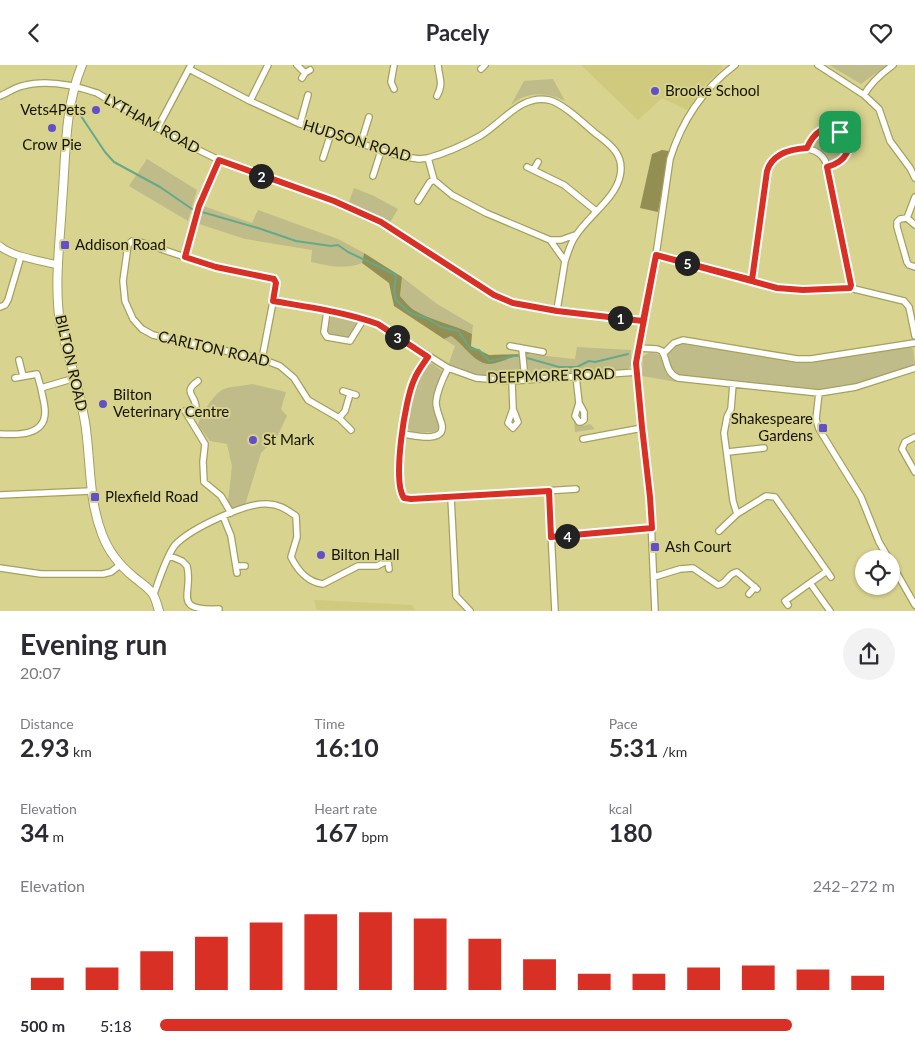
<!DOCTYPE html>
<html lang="en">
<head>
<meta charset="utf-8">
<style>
  body { margin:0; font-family:Lato,sans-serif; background:#f2f2f3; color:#2b2b33; height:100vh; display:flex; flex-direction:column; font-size:19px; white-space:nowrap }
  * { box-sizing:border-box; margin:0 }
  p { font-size:16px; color:#7c7c81 }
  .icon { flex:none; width:28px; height:28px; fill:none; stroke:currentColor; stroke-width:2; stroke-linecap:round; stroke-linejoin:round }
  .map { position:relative; height:546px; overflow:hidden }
  .drawer { display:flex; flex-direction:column; background:#fff; flex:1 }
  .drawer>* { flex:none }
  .tools { position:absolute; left:855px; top:485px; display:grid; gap:10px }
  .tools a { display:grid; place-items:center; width:45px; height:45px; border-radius:50%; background:#fff; box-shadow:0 1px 4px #0004; font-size:25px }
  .pin { position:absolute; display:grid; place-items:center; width:42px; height:42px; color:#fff; margin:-21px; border-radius:10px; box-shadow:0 2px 8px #0006 }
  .km { position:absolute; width:25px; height:25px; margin:-12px; border-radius:50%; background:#222; color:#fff; font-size:14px; line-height:25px; text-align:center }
  .round { display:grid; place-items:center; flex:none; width:52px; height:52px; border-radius:26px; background:#f2f2f3 }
  .overview { display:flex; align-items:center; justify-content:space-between; height:85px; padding:0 20px }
  h1 { font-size:28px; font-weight:700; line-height:38px }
  .figures { display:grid; grid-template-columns:repeat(3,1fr); gap:8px; height:85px; padding:5px 20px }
  .figures div { display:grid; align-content:center }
  .figures b { font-size:25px; font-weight:700 }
  .figures small { font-size:14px; font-weight:400 }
  .figures p { font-size:14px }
  .chart { height:140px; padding:10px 20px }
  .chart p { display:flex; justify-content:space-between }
  .chart svg { width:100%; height:90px; margin-top:5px; stroke:#d93025; stroke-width:6 }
  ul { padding:0 20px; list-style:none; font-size:16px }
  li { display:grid; grid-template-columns:80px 60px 1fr; align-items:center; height:38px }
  li i { height:12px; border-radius:6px; background:#d93025 }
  header { display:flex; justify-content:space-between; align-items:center; height:65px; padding:0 20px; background:#fff; font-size:22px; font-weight:700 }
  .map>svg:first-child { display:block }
</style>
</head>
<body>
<header><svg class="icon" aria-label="back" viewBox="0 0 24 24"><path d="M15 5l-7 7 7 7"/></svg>Pacely<svg class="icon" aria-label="heart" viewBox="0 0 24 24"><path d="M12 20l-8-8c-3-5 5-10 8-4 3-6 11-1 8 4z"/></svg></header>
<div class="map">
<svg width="915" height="546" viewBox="0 0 915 546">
  <rect width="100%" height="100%" fill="#d8d38f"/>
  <path fill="#d0ca7e" d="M581,0h140l2,3 -18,17 -18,25 -25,-12 -24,22z
    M314,535l98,5 3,5h-98z"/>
  <path fill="#bfbc89" d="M829,0h58l-26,19z
    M553,14l12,22c-19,-9 -37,-10 -54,4l13,-24z
    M825,66c13,-1 17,4 22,16l-3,9 -14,8c-3,-8 -9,-15 -18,-17v-2l6,-9z
    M147,94l50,31 -9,31 -59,-35z
    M354,123l20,8 24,13 -9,15 -40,-22z
    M203,141l49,17 6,-13 80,29 26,14 -2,10c-17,7 -33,3 -51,-1l1,-12 -67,-11 -46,-15z
    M402,212l35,27 36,21 -1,9c-19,-10 -40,-13 -58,-24 -5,-3 -10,-10 -14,-14z
    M333,250l23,6 2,2 -1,3 -10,12 -19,-4v-14z
    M451,271l7,4 19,20 43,-6 1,21 -4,2 -41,-2 -28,-9 7,-20 -11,-7z
    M679,278h6l118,19 107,-15 3,2 2,14 -4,4c-33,11 -66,24 -102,22l-132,-14c-11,-11 -14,-23 2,-32z
    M577,282l54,3v16l-3,3 -98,8 -3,-2 -1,-21 49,5z
    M651,287l9,3 6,18 11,9 -35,-6 1,-20z
    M428,299h5l9,7 -9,33 6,19 -1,6 -3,3h-23l-6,-5c4,-20 5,-49 22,-63z
    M252,319l34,8 -5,17 6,7 -10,21 -16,16 -16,52 -13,4 -4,-8 4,-35 -5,-22 -17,-3 -12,-16c3,-10 15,-31 26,-36 7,-3 19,-3 28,-5z
    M574,357l9,4 7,-2 5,5 -20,3z"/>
  <path fill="#938e51" d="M662,85l7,1 -11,61 -18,-4 12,-54z
    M364,188l38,24 -2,19c4,4 9,11 14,14 18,11 39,14 58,24l-1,12 18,9 31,-1c-8,3 -23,10 -30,10 -15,1 -27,-21 -39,-28l-7,3 -6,-4 -44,-29 -5,-23 -27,-20z"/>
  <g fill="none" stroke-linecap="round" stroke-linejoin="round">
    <path stroke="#65a98b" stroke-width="2" d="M81,51l24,36 9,10 46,25 32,22
      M202,147l56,16 38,13 35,5 7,-1 10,7 48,23 -2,16 2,9 14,13 16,5 15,9 17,4 13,18 8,1 10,11 25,-5h4
      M527,293l32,9h18l12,-6 6,1 33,-8"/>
    <defs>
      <path id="minor" d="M297,0l8,8
        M818,0l46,30 15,14 11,32 20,27 5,10
        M189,4l61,32 50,23 99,32 20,3 9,-1 6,22 18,15 34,18 64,27 15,21 -8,49
        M481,4l4,-4
        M302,13l3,-5 5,-3
        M394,24l-3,-7 3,-17
        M864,30c7,-13 18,-22 29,-30
        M0,31c7,-3 14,-8 22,-10 24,-7 52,-1 75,7l79,46 43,21 122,43 40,19 113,73 19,8 44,7 86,11
        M437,31c7,-14 2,-17 1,-31
        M250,36l18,-36
        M300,59l8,-29
        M158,62l33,-62
        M361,78l8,-26
        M807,83c21,-47 68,5 20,19
        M323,93l8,-25
        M428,93c18,-5 36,-13 52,-22 22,-13 41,-42 69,-36 15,4 34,23 46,33 15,11 30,22 25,43 -4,22 -33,41 -45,61 -5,7 -7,16 -10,24
        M219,95l-16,34 -18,63 31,10 58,12 2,3v4l-14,73
        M527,102l37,18 32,26
        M534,104l4,-7
        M373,111l8,-25
        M418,136l12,-19 4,-2
        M907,153l-7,1 -3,3v5l10,35 2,3 6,2
        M907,153l8,-21
        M907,153l8,7
        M550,175h11l14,-5
        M656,190l121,33 26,2 47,-2 54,13 5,6 6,29
        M185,192l-48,-16h-5l-4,4 -5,36 2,20 8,18 9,10 11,6 109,24 18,7 14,12 14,22 31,18 12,12
        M752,215l16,-113c9,-19 50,-29 59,-2l24,119 -1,4
        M273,236c35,6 72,11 105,23l70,44 28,10 36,3 125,-9
        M0,242l5,-2 3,-5 13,-44
        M327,246l-3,21 3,5 23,4 13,-21
        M510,281l33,6
        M638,283l19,1 5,2c6,10 3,21 16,27l141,15 37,-6 59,-19
        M522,284l3,30
        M664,288l10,-10 9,-3 114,19h14l103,-16
        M428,292c-5,7 -11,15 -14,23 -9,19 -22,101 -10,118l7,1 40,-2 125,-8
        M19,295l4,16
        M576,311l3,27 -4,13 4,6h2l3,-2v-8l-5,-9
        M15,313l22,-4 4,14
        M512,316l1,28 -5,14 5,5 5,-6 -5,-13
        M733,319l-2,25 -4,8 -3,16 9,68 4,13 29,-18 9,1 56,80
        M343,326l13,4
        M819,328l-3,26 3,10 42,68 18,45 10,17
        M185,346l20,33 -2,18 1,20 17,14 10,17
        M188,350l8,-6c1,-14 -15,-16 2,-28
        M339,353l6,-7 5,-17
        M0,369c17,1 45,2 45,-22 0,-8 -3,-17 -4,-24l34,-10
        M403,369c10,1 42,10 39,-9 -2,-8 -6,-15 -6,-23 1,-11 7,-24 12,-34
        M915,372l-10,5 -3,7 13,23
        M583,374l59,-11
        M728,387l36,-4
        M549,426l6,120
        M0,430l91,-4
        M451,432l5,99 14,15
        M223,451l8,20 6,37
        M719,466l18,-17
        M551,472l101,-9
        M387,489l2,15
        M170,491l12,5 5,5c7,27 -17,45 32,43
        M891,498l24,42
        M237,501h8
        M0,503l41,6h62l8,-2 9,-7
        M827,506l-17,12 20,28
        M654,512l26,-8 13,-1 25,17c9,-1 10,-12 19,-13l20,17
        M154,529c5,-14 12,-37 21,-49 15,-16 71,-43 93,-41 11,0 19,6 28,12l1,21 -6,20c7,14 16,25 32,27l35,-18h19l10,-5
        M749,529l6,-7
        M788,540l-3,-4 25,-18
        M655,546l-5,-114 -8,-69 -6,-65 20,-108 14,-96c12,-39 33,-70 65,-94"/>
      <path id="tertiary" d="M0,181c12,11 43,15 58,19"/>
      <path id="secondary" d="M82,0c-18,43 -16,92 -20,138 -2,39 -8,80 -2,120 2,11 6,22 9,33 6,22 12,44 16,66 6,38 3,76 17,112 7,19 18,32 33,44 6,5 13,9 17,15 4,5 5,12 7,18"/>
    </defs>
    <use href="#minor" stroke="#a6a05e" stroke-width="8"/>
    <use href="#tertiary" stroke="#a6a05e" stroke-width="9"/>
    <use href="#secondary" stroke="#a6a05e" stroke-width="10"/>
    <use href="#minor" stroke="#fff" stroke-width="5.5"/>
    <use href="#tertiary" stroke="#fff" stroke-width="7"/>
    <use href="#secondary" stroke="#fff" stroke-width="8"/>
  </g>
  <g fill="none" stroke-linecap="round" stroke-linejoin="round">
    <defs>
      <path id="route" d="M840,67c-15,-10 -27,2 -33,16 -16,1 -35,6 -40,23l-15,109 -96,-25 -13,66 -86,-10 -44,-8 -19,-8 -113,-73 -47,-21 -115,-41 -20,46 -14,51 31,10 58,12 2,4 -3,18c35,6 72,11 105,23l50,33c-5,7 -11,15 -14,23 -9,19 -22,101 -10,118l7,1 138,-8 2,46 101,-9 -2,-31 -8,-70 -6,-64 20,-108 121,33 26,2 47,-2 1,-3 -24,-118c18,-5 30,-20 13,-35"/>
    </defs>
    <use href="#route" stroke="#fff" stroke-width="10"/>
    <use href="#route" stroke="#d93025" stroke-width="6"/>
  </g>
  <g fill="#6150c8" stroke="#d8d38f" stroke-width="2">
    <circle cx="655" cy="26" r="5"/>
    <circle cx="96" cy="45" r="5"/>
    <circle cx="52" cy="63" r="5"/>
    <rect x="60" y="175" width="10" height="10" rx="2.5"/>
    <circle cx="103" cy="339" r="5"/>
    <rect x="818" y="358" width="10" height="10" rx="2.5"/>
    <circle cx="253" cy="375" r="5"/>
    <rect x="90" y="427" width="10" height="10" rx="2.5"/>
    <rect x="650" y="477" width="10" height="10" rx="2.5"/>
    <circle cx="321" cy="490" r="5"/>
  </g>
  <g text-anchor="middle" stroke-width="4" stroke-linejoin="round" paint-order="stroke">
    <g font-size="15" fill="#161400" stroke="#d8d38f" text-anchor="start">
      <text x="665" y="31">Brooke School</text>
      <text x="86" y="50" text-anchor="end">Vets4Pets</text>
      <text x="52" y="85" text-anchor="middle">Crow Pie</text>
      <text x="75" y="185">Addison Road</text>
      <text x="113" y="335">Bilton<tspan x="113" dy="17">Veterinary Centre</tspan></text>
      <text x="813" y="359" text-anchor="end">Shakespeare<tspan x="813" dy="17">Gardens</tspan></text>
      <text x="263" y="380">St Mark</text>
      <text x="105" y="437">Plexfield Road</text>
      <text x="665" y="487">Ash Court</text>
      <text x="331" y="495">Bilton Hall</text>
    </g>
    <g font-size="15" fill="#161400" stroke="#d8d38f">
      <text transform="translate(152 59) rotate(29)" y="5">LYTHAM ROAD</text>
      <text transform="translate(357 76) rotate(17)" y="5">HUDSON ROAD</text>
      <text transform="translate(214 284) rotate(13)" y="5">CARLTON ROAD</text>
      <text transform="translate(71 298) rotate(77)" y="5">BILTON ROAD</text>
      <text transform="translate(551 311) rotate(-2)" y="5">DEEPMORE ROAD</text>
    </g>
  </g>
</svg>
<div class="tools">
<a><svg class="icon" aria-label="locate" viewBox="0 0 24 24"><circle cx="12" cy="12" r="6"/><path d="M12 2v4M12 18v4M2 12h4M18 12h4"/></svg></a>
</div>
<div class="pin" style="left:840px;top:67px;background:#1e9e55"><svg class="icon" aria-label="arrive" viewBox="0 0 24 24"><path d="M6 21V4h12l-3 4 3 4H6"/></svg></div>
<b class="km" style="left:620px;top:253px">1</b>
<b class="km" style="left:261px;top:111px">2</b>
<b class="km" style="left:397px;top:272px">3</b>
<b class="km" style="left:567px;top:471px">4</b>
<b class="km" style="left:687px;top:198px">5</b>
</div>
<section class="drawer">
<div class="overview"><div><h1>Evening run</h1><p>20:07</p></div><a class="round"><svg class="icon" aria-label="share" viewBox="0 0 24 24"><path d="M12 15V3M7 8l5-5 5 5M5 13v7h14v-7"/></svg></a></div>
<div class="figures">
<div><p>Distance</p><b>2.93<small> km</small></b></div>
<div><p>Time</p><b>16:10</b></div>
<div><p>Pace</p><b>5:31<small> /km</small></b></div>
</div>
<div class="figures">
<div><p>Elevation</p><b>34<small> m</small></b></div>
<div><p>Heart rate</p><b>167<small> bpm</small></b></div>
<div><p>kcal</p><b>180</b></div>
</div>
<div class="chart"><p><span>Elevation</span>242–272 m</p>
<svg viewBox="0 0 160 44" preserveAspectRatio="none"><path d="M5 44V38M15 44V33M25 44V25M35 44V18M45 44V11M55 44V7M65 44V6M75 44V9M85 44V19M95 44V29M105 44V36M115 44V36M125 44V33M135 44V32M145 44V34M155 44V37"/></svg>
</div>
<ul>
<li><b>500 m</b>5:18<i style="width:86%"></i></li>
</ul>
</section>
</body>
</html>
